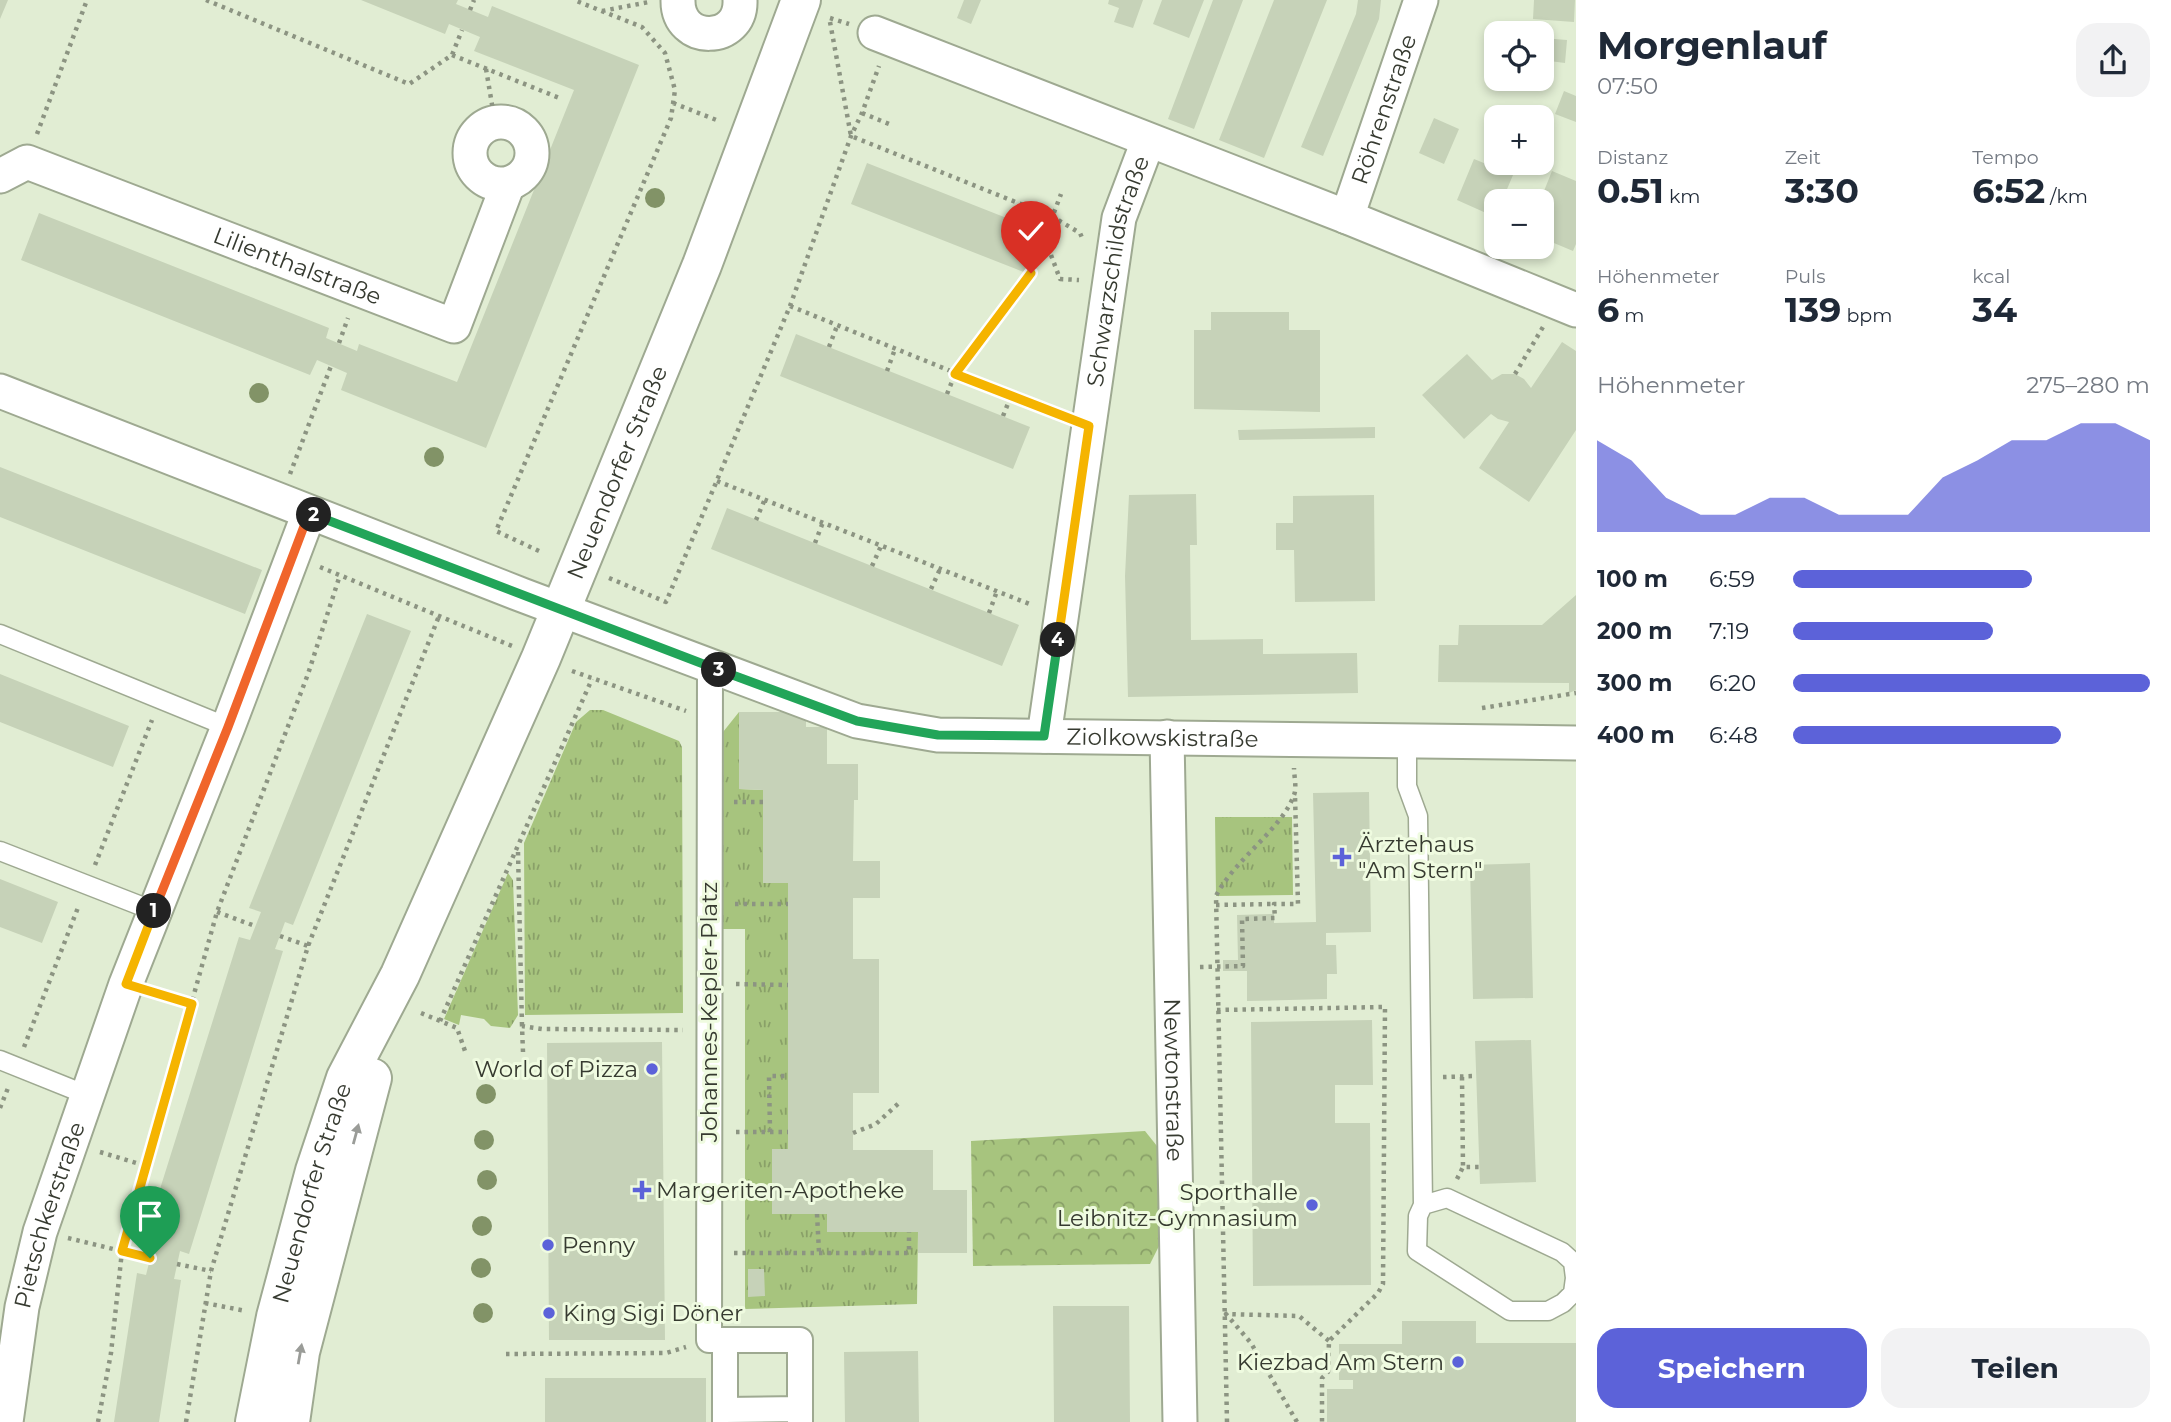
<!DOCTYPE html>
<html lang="de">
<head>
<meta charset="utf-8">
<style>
  body { margin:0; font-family:Montserrat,sans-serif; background:#f2f2f3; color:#1f2937; height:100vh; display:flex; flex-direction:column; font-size:26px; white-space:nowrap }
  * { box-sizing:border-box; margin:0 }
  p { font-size:23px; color:#747a83 }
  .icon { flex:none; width:38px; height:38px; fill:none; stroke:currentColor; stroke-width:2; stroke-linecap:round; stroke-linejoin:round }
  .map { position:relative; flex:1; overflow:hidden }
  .panel { display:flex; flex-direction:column; background:#fff; width:595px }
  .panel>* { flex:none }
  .controls { position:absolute; left:1484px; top:21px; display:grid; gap:14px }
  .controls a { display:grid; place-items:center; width:70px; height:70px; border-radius:14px; background:#fff; box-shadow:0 4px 10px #0003; font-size:35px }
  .pin { position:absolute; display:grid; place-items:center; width:60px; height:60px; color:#fff; margin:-72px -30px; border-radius:50% 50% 50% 0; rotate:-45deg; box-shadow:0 0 7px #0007 }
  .pin .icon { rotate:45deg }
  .km { position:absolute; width:35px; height:35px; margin:-18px; border-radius:50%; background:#222; color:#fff; font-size:19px; line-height:35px; text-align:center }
  .round { display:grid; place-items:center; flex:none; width:74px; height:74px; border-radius:21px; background:#f2f2f3 }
  .summary { display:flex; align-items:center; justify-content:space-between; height:119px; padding:0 21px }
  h1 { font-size:38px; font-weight:700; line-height:52px }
  .metrics { display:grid; grid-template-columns:repeat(3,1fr); gap:10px; height:119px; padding:7px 21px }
  .metrics div { display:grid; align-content:center }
  .metrics b { font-size:35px; font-weight:700 }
  .metrics small { font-size:19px; font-weight:400 }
  .metrics p { font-size:19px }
  .chart { height:196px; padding:14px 21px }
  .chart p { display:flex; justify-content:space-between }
  .chart svg { width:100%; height:126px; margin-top:7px; fill:#5c62d9; opacity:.7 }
  .cta { display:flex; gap:14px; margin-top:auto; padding:14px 21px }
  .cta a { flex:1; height:80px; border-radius:21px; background:#5c62d9; color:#fff; font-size:28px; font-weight:700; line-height:80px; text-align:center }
  .cta a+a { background:#f2f2f3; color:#1f2937 }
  ul { padding:0 21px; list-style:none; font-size:23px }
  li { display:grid; grid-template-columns:112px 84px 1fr; align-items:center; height:52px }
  li i { height:18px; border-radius:9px; background:#5c62d9 }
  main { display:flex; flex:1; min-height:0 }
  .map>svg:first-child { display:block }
</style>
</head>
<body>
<main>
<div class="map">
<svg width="1576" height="1422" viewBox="0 0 1576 1422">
  <defs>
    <pattern id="grass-tufts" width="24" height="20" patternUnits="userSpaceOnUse" patternTransform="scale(1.75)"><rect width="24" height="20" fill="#a7c47e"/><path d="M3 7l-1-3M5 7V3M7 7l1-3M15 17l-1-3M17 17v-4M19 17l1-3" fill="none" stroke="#89a068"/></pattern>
    <pattern id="park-crowns" width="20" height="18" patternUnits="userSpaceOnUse" patternTransform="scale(1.75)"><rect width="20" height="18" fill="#a7c47e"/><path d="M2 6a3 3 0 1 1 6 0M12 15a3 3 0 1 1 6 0" fill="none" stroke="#89a068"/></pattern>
  </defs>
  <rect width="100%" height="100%" fill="#e1edd3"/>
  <path fill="url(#grass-tufts)" d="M590,710h13l76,31 3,6 1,266 -158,2 -1,-172 52,-121z
    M739,712v77l24,1v93h25v266h-16v64l55,1v18h91l-1,72 -172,5v-380h-23l-3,-192z
    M1215,817h77l1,78 -77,1z
    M508,873l5,7 5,135 -8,13 -19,-2 -7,-7 -23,-4 -2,10 -15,-6z"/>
  <path fill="url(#park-crowns)" d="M1145,1131l12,15 3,98 -10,20 -177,2 -2,-125z"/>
  <path fill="#c6d2b8" d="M0,0h8l-8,19z
    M361,0h97l-2,4 32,13 4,-11 147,59 -153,383 -145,-58 6,-17 -30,-13 -7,15 -289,-115 18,-47 290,115 -3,10 31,13 2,-7 98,38 117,-292 -100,-39 6,-14 -31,-13 -4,10z
    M964,0h17l-10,24 -14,-6z
    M1109,0h34l-10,28 -19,-6 5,-14 -11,-4z
    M1162,0h42l-15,38 -36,-14z
    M1213,0h30l-49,129 -26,-10z
    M1274,0h53l-63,158 -45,-18z
    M1358,0h23l-2,19 -56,137 -22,-9 55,-133z
    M1534,0h41l-1,22 -41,-3z
    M1542,38l25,2 -2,23 -23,-3z
    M1564,91l12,5v26l-21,-8z
    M1434,118l25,11 -15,35 -25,-11z
    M1474,159l39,16 -11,26h-6l-1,16 -38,-17z
    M867,163l175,69 -16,41 -175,-69z
    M1552,171l24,10v63l-3,7 -31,-13v-23l7,-16 -7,-3z
    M1211,312h78v18h31v82l-126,-3v-79h17z
    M796,334l234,93 -17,42 -233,-93z
    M1562,342l14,9v79l-47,72 -50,-34 30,-46 -11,-3 -7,-5 -27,25 -42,-44 45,-41 25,26 10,-6h13l9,5 7,9z
    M1375,427v11l-136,2 -1,-10z
    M0,467l262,103 -17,44 -245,-97z
    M1196,494l1,51h-7l1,95 72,-1v15l94,-1 1,40 -230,4 -3,-121 4,-81z
    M1374,495l1,106 -80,1 -1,-52h-18v-27h17v-27z
    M727,508l292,117 -17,41 -291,-117z
    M1576,595v95l-7,3v-10l-131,-1 1,-37h19l1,-20h83z
    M367,614l44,17 -118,294 -8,-3 -10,27 8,2 -94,303 -9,-3 -6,28 7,1 -22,142h-45l23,-149 9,2 8,-32 -10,-3 95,-303 11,3 11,-28 -12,-4z
    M0,674l129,52 -16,41 -113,-45z
    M739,712h67v15h21v37h31v36h-4l-1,61h27v37h-27v61h26v134h-26v57h80v40h34v63h-49v-21h-91v-18h-55v-65h16v-266h-25v-93l-24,-1z
    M1369,792l2,140 -45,1v12h10l1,29h-10v25l-80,2v-30h-24v-11h15l-1,-45 37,-1v9l42,-1 -3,-129z
    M1530,863l3,135 -60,1 -3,-134z
    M0,879l58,23 -16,41 -42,-16z
    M1372,1020l1,65h-38v38h35l1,162 -118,1 -2,-264z
    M1531,1040l5,142 -56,2 -5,-143z
    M662,1042l3,298h-116l-2,-297z
    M748,1269h16l1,27 -17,1z
    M1053,1306h76l1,116h-76z
    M1402,1321h74v22h100v79h-249v-33h26v-9h-14v-36h63z
    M918,1351l1,71h-74l-1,-70z
    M545,1378h161v44h-161z"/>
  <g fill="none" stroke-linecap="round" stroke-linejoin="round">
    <defs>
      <path id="service" d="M0,634l228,93
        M1407,740v46l11,30 5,389 -5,11 -1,35 93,60h38l15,-8 10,-10 2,-15 -2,-16 -11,-10 -115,-54 -24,7
        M0,851l154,60
        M0,1060l87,35"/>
      <path id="pedestrian" d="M710,667l-1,673h91v82
        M725,1410l75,-1
        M725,1422v-82"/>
      <g id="minor">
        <path d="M678,0c-1,45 64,44 62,0"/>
        <path d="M875,33l472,184 229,93"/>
        <circle cx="501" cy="153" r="31"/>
        <path id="s1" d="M0,176l27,-14 427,164 54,-142"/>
        <path id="s2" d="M1347,217l74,-217"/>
        <path id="s3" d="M0,391l522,204 335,126 81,14 638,8"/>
        <path id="s4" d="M1044,736l75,-518 29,-77"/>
        <path id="s5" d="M1167,737l13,685"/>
        <path id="s6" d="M6,1422l16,-115 18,-75 86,-248 102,-257 81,-214"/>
      </g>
      <g id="tertiary">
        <path id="s7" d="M255,1422l21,-105 39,-146 31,-93 54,-103 141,-317 161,-393 99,-265"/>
        <path d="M290,1422l10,-70 72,-274"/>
      </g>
    </defs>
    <use href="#service" stroke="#9ea991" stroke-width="21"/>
    <use href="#pedestrian" stroke="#9ea991" stroke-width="28"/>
    <use href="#minor" stroke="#9ea991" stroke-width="37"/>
    <use href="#tertiary" stroke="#9ea991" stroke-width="42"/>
    <path stroke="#8c9482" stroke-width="4.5" stroke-dasharray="3.5 5" stroke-linecap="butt" d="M206,0l203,84 43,-29 10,-25
      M470,10l4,-10
      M602,11l47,-9
      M830,18l19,6
      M830,22l21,114 202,81 27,16 3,7
      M452,55l110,44
      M486,69l9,53
      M673,103l46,18
      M862,113l27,11
      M37,134l50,-134
      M1045,239l15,40 19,1
      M790,306l272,110
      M339,343l9,-25
      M829,347l8,-21
      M887,371l8,-22
      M1515,374l28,-47
      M947,394l8,-20 76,-101 30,-79
      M1003,416l8,-20
      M290,474l41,-108
      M717,481l315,124
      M756,520l9,-21
      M815,543l8,-21
      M539,551l-43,-20 175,-413 4,-28 -10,-37 -23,-26 -68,-27
      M872,566l9,-20
      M320,567l192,79
      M609,578l57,24 124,-296 61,-170 11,-23 17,-47
      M931,589l9,-20
      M989,613l8,-22
      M572,671l114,40
      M1482,708l94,-15
      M734,802h29
      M518,852l4,174
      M95,865l57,-145
      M735,904h53
      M1216,905l58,-1
      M217,912l38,14
      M280,936l28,10
      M1200,967l43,-1 -1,-47 33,-1 -1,-14h24l-3,-108
      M736,984l52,1
      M156,993l36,11
      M1217,1010l168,-3 -2,277 -5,9 -49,48 -1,31 -6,6v44
      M421,1013l36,15 8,23
      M440,1021l152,-342
      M24,1047l55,-142
      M523,1052l-1,-26 20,3 141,1
      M1443,1077l33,-1
      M1462,1077l1,90
      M0,1108l8,-20
      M736,1132h52
      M770,1132l-1,-56h19
      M853,1133l23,-9 24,-22
      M100,1152l46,14
      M1457,1179l6,-12h16
      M817,1214l2,38
      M68,1238l82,20
      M734,1253h175v-21
      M177,1264l34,7
      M205,1303l41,8
      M506,1354l160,-1 20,-6
      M98,1422l13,-69 11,-102 95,-339 91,-238 32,-99
      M186,1422l25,-151 97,-325 131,-330
      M1227,1422l-11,-526c18,-36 66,-67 78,-101 3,-7 0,-19 0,-27
      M1297,1422l-46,-79 -25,-29 73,2 30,25"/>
    <use href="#service" stroke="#fff" stroke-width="18"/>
    <use href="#pedestrian" stroke="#fff" stroke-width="24"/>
    <use href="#minor" stroke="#fff" stroke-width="33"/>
    <use href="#tertiary" stroke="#fff" stroke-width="38"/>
  </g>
  <g fill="#829367">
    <circle cx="655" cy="198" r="10"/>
    <circle cx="259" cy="393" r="10"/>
    <circle cx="434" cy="457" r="10"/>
    <circle cx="486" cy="1094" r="10"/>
    <circle cx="484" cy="1140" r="10"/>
    <circle cx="487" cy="1180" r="10"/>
    <circle cx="482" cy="1226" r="10"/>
    <circle cx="481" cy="1268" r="10"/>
    <circle cx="483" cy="1313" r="10"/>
  </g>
  <defs><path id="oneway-solid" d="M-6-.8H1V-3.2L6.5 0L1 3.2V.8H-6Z" transform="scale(1.75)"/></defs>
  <g fill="#9a9c98">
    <use href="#oneway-solid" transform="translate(356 1134) rotate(-75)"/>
    <use href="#oneway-solid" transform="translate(300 1354) rotate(-80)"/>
  </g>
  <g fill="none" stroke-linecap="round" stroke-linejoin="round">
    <defs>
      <path id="split-1" d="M150,1258l-28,-7 70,-247 -66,-20 28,-73"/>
      <path id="split-2" d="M154,911l74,-184 81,-214 5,2"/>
      <path id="split-3" d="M314,515l405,155"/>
      <path id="split-4" d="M719,670l138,51 81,14 106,1 14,-96"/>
      <path id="split-5" d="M1031,273l-76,101 134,52 -31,214"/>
    </defs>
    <use href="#split-1" stroke="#fff" stroke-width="14"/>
    <use href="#split-2" stroke="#fff" stroke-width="14"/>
    <use href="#split-3" stroke="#fff" stroke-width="14"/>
    <use href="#split-4" stroke="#fff" stroke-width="14"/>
    <use href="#split-5" stroke="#fff" stroke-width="14"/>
    <use href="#split-1" stroke="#f5b400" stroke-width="9"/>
    <use href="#split-2" stroke="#f0652b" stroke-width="9"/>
    <use href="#split-3" stroke="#22a559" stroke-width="9"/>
    <use href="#split-4" stroke="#22a559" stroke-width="9"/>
    <use href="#split-5" stroke="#f5b400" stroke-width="9"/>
  </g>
  <g fill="#5c62d9" stroke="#effbe0" stroke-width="2.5">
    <path d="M1338.5 846.5h7v7h7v7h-7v7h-7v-7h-7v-7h7z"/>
    <circle cx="652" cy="1069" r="7"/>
    <path d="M638.5 1179.5h7v7h7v7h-7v7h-7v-7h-7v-7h7z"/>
    <circle cx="1312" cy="1205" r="7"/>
    <circle cx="548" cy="1245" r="7"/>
    <circle cx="549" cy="1313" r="7"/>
    <circle cx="1458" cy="1362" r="7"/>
  </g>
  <g text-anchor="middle" stroke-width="6" stroke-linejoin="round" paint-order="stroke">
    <g font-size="23" fill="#363a30" stroke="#effbe0">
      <text dy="8" stroke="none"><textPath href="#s2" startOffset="114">Röhrenstraße</textPath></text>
      <text dy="8" stroke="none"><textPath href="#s1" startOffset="320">Lilienthalstraße</textPath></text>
      <text dy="8" stroke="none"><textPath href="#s4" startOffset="471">Schwarzschildstraße</textPath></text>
      <text dy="8" stroke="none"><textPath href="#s7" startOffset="1020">Neuendorfer Straße</textPath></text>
      <text dy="8" stroke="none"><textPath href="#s3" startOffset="1225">Ziolkowskistraße</textPath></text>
      <text transform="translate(709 1012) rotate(-90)" y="8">Johannes-Kepler-Platz</text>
      <text dy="8" stroke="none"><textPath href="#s5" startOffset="343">Newtonstraße</textPath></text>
      <text dy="8" stroke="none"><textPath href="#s7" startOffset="236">Neuendorfer Straße</textPath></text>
      <text dy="8" stroke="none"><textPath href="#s6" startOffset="212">Pietschkerstraße</textPath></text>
    </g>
    <g font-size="23" fill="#363a30" stroke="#effbe0" text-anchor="start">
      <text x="1358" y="852">Ärztehaus<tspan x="1358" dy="26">"Am Stern"</tspan></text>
      <text x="638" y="1077" text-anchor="end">World of Pizza</text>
      <text x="656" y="1198">Margeriten-Apotheke</text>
      <text x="1298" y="1200" text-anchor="end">Sporthalle<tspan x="1298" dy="26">Leibnitz-Gymnasium</tspan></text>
      <text x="562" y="1253">Penny</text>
      <text x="563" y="1321">King Sigi Döner</text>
      <text x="1444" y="1370" text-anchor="end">Kiezbad Am Stern</text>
    </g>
  </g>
</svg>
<div class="controls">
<a><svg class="icon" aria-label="locate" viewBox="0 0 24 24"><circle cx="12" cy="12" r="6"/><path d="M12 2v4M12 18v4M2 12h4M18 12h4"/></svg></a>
<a>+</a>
<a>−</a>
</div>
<div class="pin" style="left:150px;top:1258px;background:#1e9e55"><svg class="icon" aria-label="arrive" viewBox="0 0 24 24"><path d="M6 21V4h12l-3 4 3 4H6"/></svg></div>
<div class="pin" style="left:1031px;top:273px;background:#d93025"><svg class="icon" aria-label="check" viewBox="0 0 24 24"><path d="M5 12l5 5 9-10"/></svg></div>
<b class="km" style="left:154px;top:911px">1</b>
<b class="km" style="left:314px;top:515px">2</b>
<b class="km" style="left:719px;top:670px">3</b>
<b class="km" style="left:1058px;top:640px">4</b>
</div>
<section class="panel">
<div class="summary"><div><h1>Morgenlauf</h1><p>07:50</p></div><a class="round"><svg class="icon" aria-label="share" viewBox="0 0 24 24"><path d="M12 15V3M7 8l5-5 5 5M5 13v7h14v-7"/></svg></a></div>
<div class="metrics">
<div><p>Distanz</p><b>0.51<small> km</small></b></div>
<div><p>Zeit</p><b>3:30</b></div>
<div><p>Tempo</p><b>6:52<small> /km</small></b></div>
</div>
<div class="metrics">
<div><p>Höhenmeter</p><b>6<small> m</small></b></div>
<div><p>Puls</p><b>139<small> bpm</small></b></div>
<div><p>kcal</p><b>34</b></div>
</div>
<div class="chart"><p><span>Höhenmeter</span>275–280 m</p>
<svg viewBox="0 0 160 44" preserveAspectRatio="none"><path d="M0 44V12L10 19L20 32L30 38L40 38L50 32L60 32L70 38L80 38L90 38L100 25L110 19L120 12L130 12L140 6L150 6L160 12V44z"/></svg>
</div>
<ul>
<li><b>100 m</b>6:59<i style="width:67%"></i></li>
<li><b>200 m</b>7:19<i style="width:56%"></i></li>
<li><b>300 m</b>6:20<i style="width:100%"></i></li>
<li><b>400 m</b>6:48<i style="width:75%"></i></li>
</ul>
<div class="cta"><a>Speichern</a><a>Teilen</a></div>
</section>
</main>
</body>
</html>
